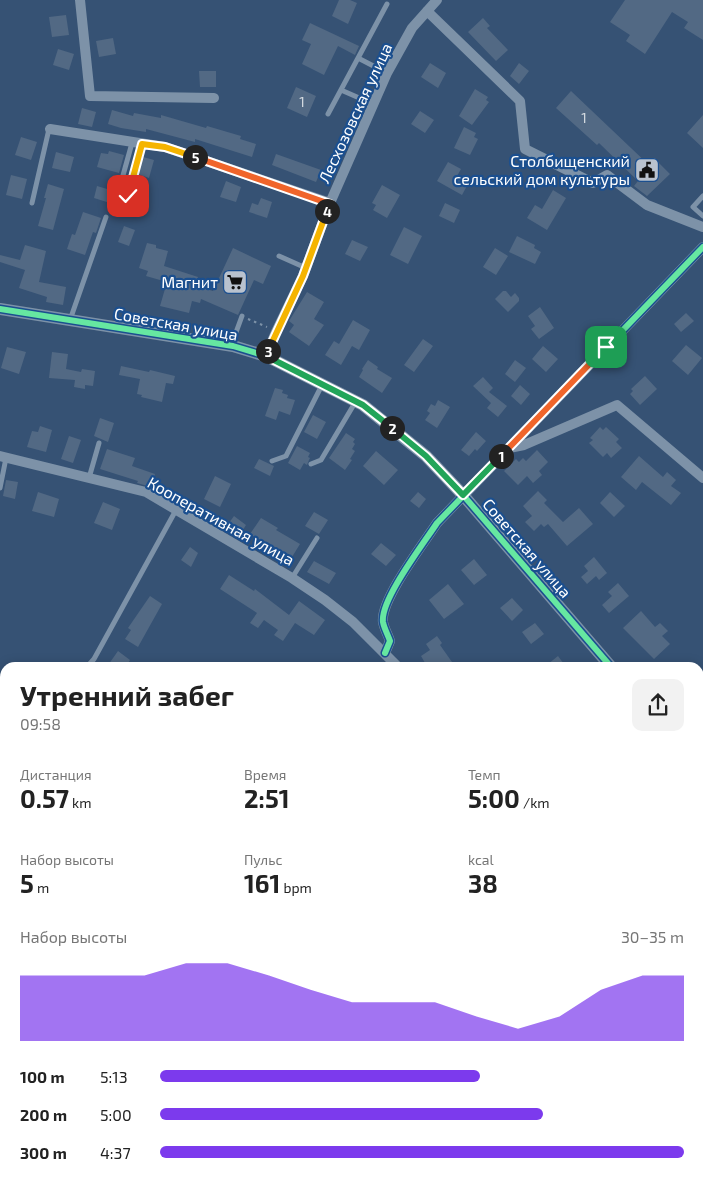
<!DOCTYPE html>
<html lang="ru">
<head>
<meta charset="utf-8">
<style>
  body { margin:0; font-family:"Exo 2",sans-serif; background:#f2f2f2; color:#222; height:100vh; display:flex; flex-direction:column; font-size:19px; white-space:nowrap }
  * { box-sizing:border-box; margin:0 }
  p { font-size:16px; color:#767676 }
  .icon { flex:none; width:28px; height:28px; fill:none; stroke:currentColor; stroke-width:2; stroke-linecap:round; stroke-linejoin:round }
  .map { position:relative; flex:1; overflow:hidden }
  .drawer { position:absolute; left:0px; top:662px; width:704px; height:518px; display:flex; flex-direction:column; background:#fff; border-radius:15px 15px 0 0; box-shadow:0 2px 12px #0003 }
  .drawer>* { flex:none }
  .pin { position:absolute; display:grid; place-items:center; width:42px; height:42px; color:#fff; margin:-21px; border-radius:10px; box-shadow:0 2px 8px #0006 }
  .km { position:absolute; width:25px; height:25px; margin:-12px; border-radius:50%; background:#222; color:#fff; font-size:14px; line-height:25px; text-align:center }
  .round { display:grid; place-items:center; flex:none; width:52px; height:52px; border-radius:10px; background:#f2f2f2 }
  .head { display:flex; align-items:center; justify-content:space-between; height:85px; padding:0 20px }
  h1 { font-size:28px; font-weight:700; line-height:38px }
  .figures { display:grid; grid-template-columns:repeat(3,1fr); gap:8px; height:85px; padding:5px 20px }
  .figures div { display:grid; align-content:center }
  .figures b { font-size:25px; font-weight:700 }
  .figures small { font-size:14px; font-weight:400 }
  .figures p { font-size:14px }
  .chart { height:140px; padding:10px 20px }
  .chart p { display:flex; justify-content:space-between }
  .chart svg { width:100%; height:90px; margin-top:5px; fill:#7c3aed; opacity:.7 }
  ul { padding:0 20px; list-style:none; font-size:16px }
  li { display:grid; grid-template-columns:80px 60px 1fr; align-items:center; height:38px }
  li i { height:12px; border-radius:6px; background:#7c3aed }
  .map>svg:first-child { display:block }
</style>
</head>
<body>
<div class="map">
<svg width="703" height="1180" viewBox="0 0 703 1180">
  <rect width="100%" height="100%" fill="#365274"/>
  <path fill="#3b618d" d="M316,1175h83l-3,5h-79z"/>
  <path fill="#526984" d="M339,0h11l7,3 -9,21 -16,-8z
    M625,0h78v40l-19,-12 4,-6 -16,-10 -27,42 -19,-13 4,-6 -20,-13z
    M66,15l3,20 -17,2 -3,-20z
    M483,18l7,8 -3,2 21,22 -12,11 -28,-29z
    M310,23l49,23 -4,9 -17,-9 -14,29 -22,-11 9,-20 -9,-4z
    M113,38l3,16 -17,3 -3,-16z
    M58,49l16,5 -5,16 -16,-5z
    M430,63l16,10 -8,15 -17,-11z
    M519,63l10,8 -10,13 -9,-8z
    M199,71h17v16h-16z
    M296,87l20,9 -9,21 -20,-9z
    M475,89l13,8 -2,3 3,2 -17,23 -13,-9z
    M571,91l80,76 6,-6 13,13 -23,22 -13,-10 4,-5 -39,-38 -2,2 -41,-37z
    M82,108l14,4 -4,15 -14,-3z
    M112,110l21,6 1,-3 27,5v-3l45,13 1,-2 34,10 -1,3 16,5 -4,13 -57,-18v3l-49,-13v3l-25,-4 -13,-4z
    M420,111l14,9 -9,13 -14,-9z
    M703,115v33l-16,-15z
    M464,127l12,6 -2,4 4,2 -8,16 -16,-7z
    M21,137l16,5 -6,18 -16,-5z
    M109,151l15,4 -5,18 -22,-6 4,-14 7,1z
    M56,152l18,5 -4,15 -18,-4z
    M276,154l45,16 -5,12 -44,-17z
    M143,157l11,3 -5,18 -11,-4z
    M448,162l13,7 -5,9 12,6 -6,11 -25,-14z
    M11,175l16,4 -5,20 -16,-4z
    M226,181l15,6 -5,15 -16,-5z
    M48,184l16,5 -11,41 -15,-4 8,-28h-2z
    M382,185l18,10 -13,23 -14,-8 3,-5 -4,-2z
    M97,186l17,5 -4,12 -16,-5z
    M553,190l13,8 -19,32 -20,-12 8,-13 7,4z
    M134,191l13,4 -5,15 -16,-5 2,-5 4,-2z
    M261,198l11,4 -5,16 -18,-6 3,-9 6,2z
    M445,203l15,7 -6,13 -15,-7z
    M83,212l18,6 -5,15 -3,-1 -8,23 -18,-6 5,-15 3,1z
    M124,226l11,4 -6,16 -11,-4z
    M404,227l18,9 -14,28 -18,-9z
    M517,236l18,9 -1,3 7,4 -6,12 -26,-12z
    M352,240l16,7 -8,14 -15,-7z
    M147,243l9,2v3l12,3 -4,15 34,11 -2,9 17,5 20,-43 38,18 -8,18 -9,-4 -16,35 -37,-16 -1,4 -8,-2 -3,12 -29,-7 7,-24 -21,-6 2,-5 -9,-3z
    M25,245l21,6 -7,31 27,5 -3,18 -17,-3 1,-5 -28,-9 6,-18 -25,-8v-7l20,5z
    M495,248l13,8 -12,19 -13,-8z
    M503,291h3l5,6 4,-4 4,5v3l-11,11 -13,-13z
    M307,292l17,10 -10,17 10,6 -15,21 -20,-14 5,-7 -5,-4z
    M540,307l14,21 -15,11 -8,-10 4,-3 -7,-10z
    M686,313l8,8 -13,11 -7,-8z
    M353,320l17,10 -11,20 -7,-4 -11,19 -16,-10 9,-14 5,3z
    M423,339l10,7 -19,26 -10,-7z
    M686,345l16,13 -14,17 -16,-14z
    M543,346l15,13 -12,13 -14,-13z
    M7,347l19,5 -7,22 -18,-6z
    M52,352l16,2 -2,15 15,3 1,-3 13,2 -2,15 -8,-1v4l-11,-2 1,-7 -26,-2z
    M368,360l10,7 -1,2 15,9 -10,15 -23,-16 4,-7 -1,-1z
    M515,360l11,8 -11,14 -10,-8z
    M121,366l28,6 1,-2 25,6 -2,8 -7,-1 -4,19 -21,-5 1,-2 -5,-1 3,-15 -21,-4z
    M645,376l12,13 -17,16 -10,-11 3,-3 -2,-2z
    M483,377l10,11 -4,4 18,14 -9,11 -11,-9 4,-5 -18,-17z
    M520,385l10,9 -9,11 -10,-9z
    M275,388l8,2 -1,3 6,2 -1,3 8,2 -5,15 -11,-4 -3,9 -11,-4z
    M438,400l12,7 -13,21 -12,-8 5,-7 -3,-2 4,-7 4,2z
    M313,415l13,7 -9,17 -13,-7z
    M100,418l14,5 -6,19 -14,-6z
    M40,426l12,4 -6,22 -19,-5 5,-16 6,1z
    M600,427l3,3 3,-3 13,12 -3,3 6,6 -11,10 -4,-5 -4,4 -14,-14 4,-3 -3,-2z
    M476,432l10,9 -9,10 -2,-2 -6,7 -8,-6z
    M346,433l9,6 -2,3 2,2 -3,5 3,2 -5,8 2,1 -7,10 -16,-12z
    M69,436l12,4 -8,23 -12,-4z
    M297,446l13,7 -2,4 2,1 -1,2 -2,5 -3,-2 -4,7 -12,-7z
    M107,449l28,9 -3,8 23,8 -4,13 -14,-4 1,-2 -38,-12z
    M537,450l11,12 -9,9 3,4 -9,8 -6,-7 -9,9 -14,-14 12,-12 3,3 4,-4 3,3z
    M376,451l22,19 -14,15 -21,-19z
    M639,456l24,21 4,-5 9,8 -5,6 10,7 -10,12 -29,-23 -6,8 -15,-13z
    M259,459l15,7 -4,10 -16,-8z
    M215,476l16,8 -11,23 -16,-8z
    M6,480l12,2 -3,17 -12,-3z
    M538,491l9,9 -3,3 19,19 16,-14 14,16 -26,22 -19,-22 -4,3 -3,-3 -7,7 -9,-9 7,-6 -9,-10z
    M38,492l21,7 -5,18 -22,-6z
    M418,492l8,7 -7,9 -9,-7z
    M610,492l15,14 -11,11 -14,-14z
    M103,502l17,7 -8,21 -18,-7z
    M314,512l14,8 -9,14 -14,-8z
    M234,516l12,9 -7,11 -13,-9z
    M261,518l17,10 -2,2 24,14 -8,13 -24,-14 -1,2 -17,-11z
    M381,543l15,12 -10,11 -15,-12z
    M190,547l8,6 -7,14 -10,-7z
    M594,557l13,16 -8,7 -3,-4 -9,8 -6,-7 7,-6 -4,-5z
    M474,559l13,16 -13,10 -13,-15z
    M314,561l22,12 -7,11 -22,-12z
    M229,575l25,16 1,-2 34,26 10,-14 26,19 -11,15 -19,-12 -12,18 -9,-6 4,-5 -14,-10 -6,8 -8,-5 7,-10 -37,-24z
    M618,583l11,13 -20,17 -7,-8 10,-9 -4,-4z
    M448,584l16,20 -20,15 -15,-19z
    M150,596l12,8 -24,43 -13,-8 6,-9 -3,-2z
    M512,598l11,12 -11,11 -12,-13z
    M641,611l14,16 5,-4 8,8 -6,5 8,8 -16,15 -31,-31z
    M535,623l9,11 -13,10 -9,-12z
    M437,636l5,7 -2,2 12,17 -9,6h-15l-7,-12 9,-6 -4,-6z
    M118,651l12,9 -5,8h-19z
    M558,656l9,12h-24z"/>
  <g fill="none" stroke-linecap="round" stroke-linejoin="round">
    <path stroke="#7d92a8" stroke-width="2" stroke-dasharray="2.5 4" stroke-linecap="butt" d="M248,319l19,8"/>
    <path stroke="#7d92a8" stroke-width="5" d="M358,58l29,15
      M341,90l32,14
      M328,114l59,-110
      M128,196l14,-52
      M703,196l-10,11 10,9
      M117,197l15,-54
      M32,203l17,-74
      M279,256l27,12
      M70,320l36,-103
      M231,346l11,-30
      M272,461l14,-5 36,-71
      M311,464l10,-4 35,-59
      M89,478l10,-35
      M0,488l6,-30
      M292,578l25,-40
      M86,668l8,-9 82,-149
      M0,679h5
      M0,709l5,-3
      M0,832l5,1
      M0,1060l5,3
      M699,1161l4,-4
      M548,1175l3,5
      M678,1180l6,-5"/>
    <path stroke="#7d92a8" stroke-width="10" d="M80,0l10,96 124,2
      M427,11l93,90 5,48 68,34 14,-8 40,30 56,22
      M50,129l115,18 165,56
      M266,356l10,-24 27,-56 27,-73 57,-130 25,-45 25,-28
      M509,448l15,-3 93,-40 86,73
      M0,456l146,36 146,86 33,22 28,22 46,46
      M385,653l5,-12c-2,-6 -6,-13 -7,-19 -3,-22 41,-79 54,-99l266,-276
      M0,1006l5,-9
      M699,1046l4,4
      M425,1175l1,5
      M287,1180l6,-5"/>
    <path stroke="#7d92a8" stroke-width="12" d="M0,309l233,37 33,10 97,49 63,51 37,39 149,173
      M699,770l4,5"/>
    <defs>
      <path id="cycleway" d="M0,309l233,37 33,10 97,49 63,51 37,39 149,173
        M385,653l5,-12c-2,-6 -6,-13 -7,-19 -3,-22 41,-79 54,-99l266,-276"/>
    </defs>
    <use href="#cycleway" stroke="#1b4f8f" stroke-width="9"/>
    <use href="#cycleway" stroke="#66e7a1" stroke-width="6"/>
  </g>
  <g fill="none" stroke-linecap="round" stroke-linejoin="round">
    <defs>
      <path id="split-1" d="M501,456l105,-109"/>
      <path id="split-2" d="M392,428l34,28 37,39 38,-39"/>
      <path id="split-3" d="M268,351l-2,5 97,49 29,23"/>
      <path id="split-4" d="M268,351l35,-75 24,-65"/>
      <path id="split-5" d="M195,157l135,47 -3,7"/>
      <path id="split-6" d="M128,196l14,-52 23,3 30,10"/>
    </defs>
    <use href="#split-1" stroke="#fff" stroke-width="10"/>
    <use href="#split-2" stroke="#fff" stroke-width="10"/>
    <use href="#split-3" stroke="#fff" stroke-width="10"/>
    <use href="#split-4" stroke="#fff" stroke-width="10"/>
    <use href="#split-5" stroke="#fff" stroke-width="10"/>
    <use href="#split-6" stroke="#fff" stroke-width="10"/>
    <use href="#split-1" stroke="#f0652b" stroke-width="6"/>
    <use href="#split-2" stroke="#22a559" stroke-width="6"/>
    <use href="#split-3" stroke="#22a559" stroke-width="6"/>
    <use href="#split-4" stroke="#f5b400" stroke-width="6"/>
    <use href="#split-5" stroke="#f0652b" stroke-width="6"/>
    <use href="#split-6" stroke="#f5b400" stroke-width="6"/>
  </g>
  <defs>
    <symbol id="civic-square" viewBox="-11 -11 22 22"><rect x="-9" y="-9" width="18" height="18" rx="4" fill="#b9c2ce" stroke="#1b4f8f"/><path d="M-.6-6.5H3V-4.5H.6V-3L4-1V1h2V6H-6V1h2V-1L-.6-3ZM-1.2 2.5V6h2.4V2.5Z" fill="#111"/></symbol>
    <symbol id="supermarket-square" viewBox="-11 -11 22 22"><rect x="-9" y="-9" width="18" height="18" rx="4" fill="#b9c2ce" stroke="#1b4f8f"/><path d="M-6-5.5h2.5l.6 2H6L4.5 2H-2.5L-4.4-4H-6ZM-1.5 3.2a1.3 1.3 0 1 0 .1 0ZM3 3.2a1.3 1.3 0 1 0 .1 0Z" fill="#111"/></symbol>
  </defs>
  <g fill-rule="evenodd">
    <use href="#civic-square" x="633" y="156" width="28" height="28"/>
    <use href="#supermarket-square" x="221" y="268" width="28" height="28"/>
  </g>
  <g text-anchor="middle" stroke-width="4.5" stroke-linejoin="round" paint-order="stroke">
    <g font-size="14" fill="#d4dae0">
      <text x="302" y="107">1</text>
      <text x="584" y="123">1</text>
    </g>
    <g font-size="16" fill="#fff" stroke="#1b4f8f">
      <text transform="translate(355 113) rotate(-65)" y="6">Лесхозовская улица</text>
      <text transform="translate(176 324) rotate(10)" y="6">Советская улица</text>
      <text transform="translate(221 521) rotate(29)" y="6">Кооперативная улица</text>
      <text transform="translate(527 548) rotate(49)" y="6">Советская улица</text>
    </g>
    <g font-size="16" fill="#fff" stroke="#1b4f8f" text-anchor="end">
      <text x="630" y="167">Столбищенский<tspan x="630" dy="18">сельский дом культуры</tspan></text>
      <text x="218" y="288">Магнит</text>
    </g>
  </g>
</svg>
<div class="pin" style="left:606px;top:347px;background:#1e9e55"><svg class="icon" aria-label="arrive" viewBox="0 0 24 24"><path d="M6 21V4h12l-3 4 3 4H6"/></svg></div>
<div class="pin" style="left:128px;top:196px;background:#d93025"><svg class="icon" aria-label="check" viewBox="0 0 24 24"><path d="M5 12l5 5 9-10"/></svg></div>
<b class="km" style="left:501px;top:456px">1</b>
<b class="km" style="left:392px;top:428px">2</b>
<b class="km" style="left:268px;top:351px">3</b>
<b class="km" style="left:327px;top:211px">4</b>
<b class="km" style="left:195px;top:157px">5</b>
<section class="drawer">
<div class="head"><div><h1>Утренний забег</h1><p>09:58</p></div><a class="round"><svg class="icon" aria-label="share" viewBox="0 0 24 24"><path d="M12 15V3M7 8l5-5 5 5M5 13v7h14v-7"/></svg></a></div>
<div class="figures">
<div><p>Дистанция</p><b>0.57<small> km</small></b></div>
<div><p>Время</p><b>2:51</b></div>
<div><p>Темп</p><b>5:00<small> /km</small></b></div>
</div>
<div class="figures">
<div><p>Набор высоты</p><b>5<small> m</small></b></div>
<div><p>Пульс</p><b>161<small> bpm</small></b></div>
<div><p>kcal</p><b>38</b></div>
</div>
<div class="chart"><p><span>Набор высоты</span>30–35 m</p>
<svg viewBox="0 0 160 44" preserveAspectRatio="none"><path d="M0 44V12L10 12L20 12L30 12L40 6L50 6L60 12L70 19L80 25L90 25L100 25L110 32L120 38L130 32L140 19L150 12L160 12V44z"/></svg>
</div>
<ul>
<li><b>100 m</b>5:13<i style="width:61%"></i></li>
<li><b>200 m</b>5:00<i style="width:73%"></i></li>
<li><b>300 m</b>4:37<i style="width:100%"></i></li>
</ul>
</section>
</div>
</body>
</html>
